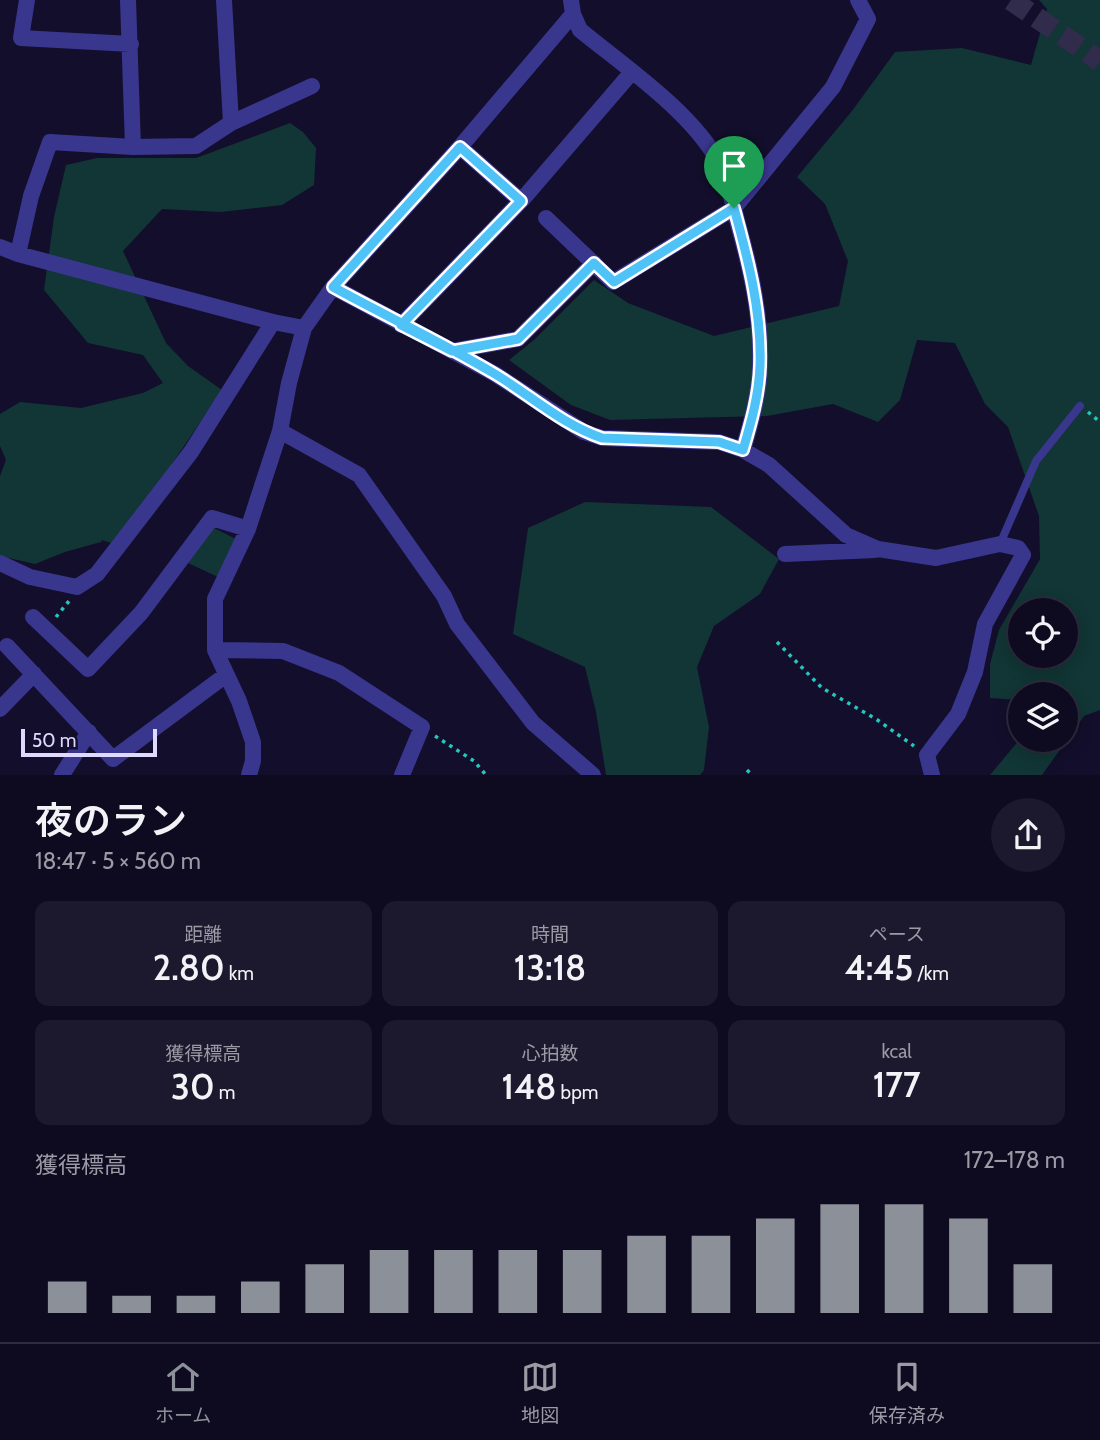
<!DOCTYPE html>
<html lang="ja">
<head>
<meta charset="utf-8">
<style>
  body { margin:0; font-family:Cabin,"Noto Sans JP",sans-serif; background:#1c182d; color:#f1f3f6; height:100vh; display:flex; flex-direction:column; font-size:26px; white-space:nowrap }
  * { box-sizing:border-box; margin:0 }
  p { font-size:23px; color:#9b9aa5 }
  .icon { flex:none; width:38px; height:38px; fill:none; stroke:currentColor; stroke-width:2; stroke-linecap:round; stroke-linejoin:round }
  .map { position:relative; height:775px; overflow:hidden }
  .details { display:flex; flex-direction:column; background:#0e0a20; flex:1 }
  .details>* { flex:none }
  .buttons { position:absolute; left:1008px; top:598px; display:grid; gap:14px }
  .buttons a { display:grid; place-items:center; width:70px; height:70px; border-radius:50%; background:#0e0a20; box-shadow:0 4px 18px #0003,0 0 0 2px #2e2b3e; font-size:35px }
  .scale { position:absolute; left:21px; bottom:18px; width:136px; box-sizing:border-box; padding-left:7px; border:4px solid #ddd9ff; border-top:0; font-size:19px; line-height:24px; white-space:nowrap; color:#ddd9ff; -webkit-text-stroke:5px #130e2b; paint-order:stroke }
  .pin { position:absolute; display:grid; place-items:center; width:60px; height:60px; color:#fff; margin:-72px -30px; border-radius:50% 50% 50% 0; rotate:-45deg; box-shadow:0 0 7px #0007 }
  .pin .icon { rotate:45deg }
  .round { display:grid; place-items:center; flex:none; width:74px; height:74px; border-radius:37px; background:#1c182d }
  .headline { display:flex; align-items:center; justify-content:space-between; height:119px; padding:0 35px }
  h1 { font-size:38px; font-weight:600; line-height:52px }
  .figures { display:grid; grid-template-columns:repeat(3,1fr); gap:10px; height:119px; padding:7px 35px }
  .figures div { display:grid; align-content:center; border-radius:14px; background:#1c182d; text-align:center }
  .figures b { font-size:35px; font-weight:600 }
  .figures small { font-size:19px; font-weight:400 }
  .figures p { font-size:19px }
  .chart { height:196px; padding:14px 35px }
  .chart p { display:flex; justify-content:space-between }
  .chart svg { width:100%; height:126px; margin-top:7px; stroke:#8c9099; stroke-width:6 }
  .tab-bar { display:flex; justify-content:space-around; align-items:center; height:98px; border-top:2px solid #2e2b3e; background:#0e0a20; font-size:19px; color:#9b9aa5 }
  .tab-bar a { display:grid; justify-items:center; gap:4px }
  .tab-bar .selected { color:#8c9099 }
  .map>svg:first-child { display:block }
</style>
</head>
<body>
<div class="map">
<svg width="1100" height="775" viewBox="0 0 1100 775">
  <rect width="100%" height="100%" fill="#130e2b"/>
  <path fill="#113635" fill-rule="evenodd" d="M1039,0h61v710l-16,6 -42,59h-52l30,-36 46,1v-45h-46v13l-2,-8 -28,-2v-34l9,-34 41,-71 -1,-43 -31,-89 -23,-23 -30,-61 -38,-3 -17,60 -22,22 -45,-18 -66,12 -157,4 -39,-15 -62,-45 26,-21 59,-59 34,23 86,33 125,-30 9,-45 -23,-57 -28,-27 55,-66 43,-59 67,-4 69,17 16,-56zM1020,611h46v45h-46z
    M290,123l13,9 13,16 -2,37 -32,20 -61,7 -59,-3 -39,42 43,92 22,23 34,24 -61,90 -50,63 -9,-3 -1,2 -36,10 -30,12 -35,-8v-80l6,-16 -6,-14v-32l20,-12 61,6 62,-15 20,-10 -20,-28 -55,-12 -44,-53 10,-73 12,-52 31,-7h99z
    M585,502l126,5 68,52 -19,35 -46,32 -17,41 12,60 -5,43 -4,5h-94l-10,-63 -11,-45 -72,-33 15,-106z
    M214,528l22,11 -18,38 -32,-15z"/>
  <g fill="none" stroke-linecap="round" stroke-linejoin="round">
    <path stroke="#312c4b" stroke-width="21" stroke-dasharray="21 10" stroke-linecap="butt" d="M1011,0l89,61"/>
    <path stroke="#25c7bd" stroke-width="3.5" stroke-dasharray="3.5 5" stroke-linecap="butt" d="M1088,412l12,10
      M56,617l13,-16
      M777,642l45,46 54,31 38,27
      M435,736l39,25 12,14
      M747,770l5,5"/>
    <path stroke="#39368e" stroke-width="8" d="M1000,544l36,-83 44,-55"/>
    <path stroke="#39368e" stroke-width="16" d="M27,0l-6,38 110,6
      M128,0l5,147
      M224,0l7,123
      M571,0l2,14 7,16c44,36 113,83 139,133 10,18 14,42 19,61 13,46 24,95 22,143 -1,28 -9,56 -17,83
      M460,147l61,54
      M546,218l67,64 121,-74 99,-121 35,-68 -10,-19
      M0,247l18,7 255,68 31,6
      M18,254l13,-58 19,-54 83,5 63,-1 35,-23 81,-37
      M333,287l162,87 89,58 18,6 117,4 24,8 26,15 77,70 32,14 58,9 64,-14 18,4 5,7 -38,69 -10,48 -17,42 -31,41 5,20
      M401,325l120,-124 111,-129
      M452,351l66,-12 76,-76
      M280,431l79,44 85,121 13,28 76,99 60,52
      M785,554l90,-4
      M0,563l30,14 47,10 20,-13 94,-122 82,-130
      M33,617l55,52 53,-56 71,-95 36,11
      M7,646l106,113 113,-84
      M215,650l68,1 56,22 83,54 -20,48
      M0,709l34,-35
      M62,775l27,-43
      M249,775l4,-14v-19l-14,-41 -24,-51v-51l33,-70 32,-98 9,-48 15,-55 29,-41 127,-140 113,-133"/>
  </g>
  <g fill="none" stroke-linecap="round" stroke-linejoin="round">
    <defs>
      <path id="route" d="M734,208l-120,74 -20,-19 -76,76 -66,12 -51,-26 120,-124 -61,-54 -127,140c53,29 110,56 162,87 35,21 68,51 107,64l117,4 24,8c8,-27 16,-55 17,-84 2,-54 -12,-107 -26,-158"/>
    </defs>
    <use href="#route" stroke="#fff" stroke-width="14"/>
    <use href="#route" stroke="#4fc3f7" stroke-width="9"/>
  </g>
</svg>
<div class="buttons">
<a><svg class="icon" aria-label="locate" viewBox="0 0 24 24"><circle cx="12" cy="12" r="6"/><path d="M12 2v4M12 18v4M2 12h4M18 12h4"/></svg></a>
<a><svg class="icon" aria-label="layers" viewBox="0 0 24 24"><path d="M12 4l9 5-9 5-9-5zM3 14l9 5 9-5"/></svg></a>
</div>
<div class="scale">50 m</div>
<div class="pin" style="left:734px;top:208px;background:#1e9e55"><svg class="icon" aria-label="arrive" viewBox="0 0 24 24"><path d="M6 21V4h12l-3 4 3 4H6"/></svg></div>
</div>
<section class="details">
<div class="headline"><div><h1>夜のラン</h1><p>18:47 · 5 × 560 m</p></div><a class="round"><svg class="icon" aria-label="share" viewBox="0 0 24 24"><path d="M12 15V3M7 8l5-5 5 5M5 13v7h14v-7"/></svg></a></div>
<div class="figures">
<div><p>距離</p><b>2.80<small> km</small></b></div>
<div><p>時間</p><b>13:18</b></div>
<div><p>ペース</p><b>4:45<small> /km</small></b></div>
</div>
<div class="figures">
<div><p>獲得標高</p><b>30<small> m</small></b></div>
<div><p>心拍数</p><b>148<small> bpm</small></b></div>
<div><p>kcal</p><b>177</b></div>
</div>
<div class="chart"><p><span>獲得標高</span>172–178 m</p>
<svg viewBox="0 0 160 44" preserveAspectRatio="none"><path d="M5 44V33M15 44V38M25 44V38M35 44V33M45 44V27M55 44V22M65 44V22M75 44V22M85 44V22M95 44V17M105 44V17M115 44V11M125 44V6M135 44V6M145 44V11M155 44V27"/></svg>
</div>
</section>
<nav class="tab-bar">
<a class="selected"><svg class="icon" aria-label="home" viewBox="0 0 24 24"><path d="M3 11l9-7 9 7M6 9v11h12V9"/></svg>ホーム</a>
<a><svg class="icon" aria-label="map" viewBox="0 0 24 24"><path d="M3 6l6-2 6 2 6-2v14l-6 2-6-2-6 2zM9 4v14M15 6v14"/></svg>地図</a>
<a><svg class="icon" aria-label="saved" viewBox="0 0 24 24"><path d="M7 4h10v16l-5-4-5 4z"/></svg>保存済み</a>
</nav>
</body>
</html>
